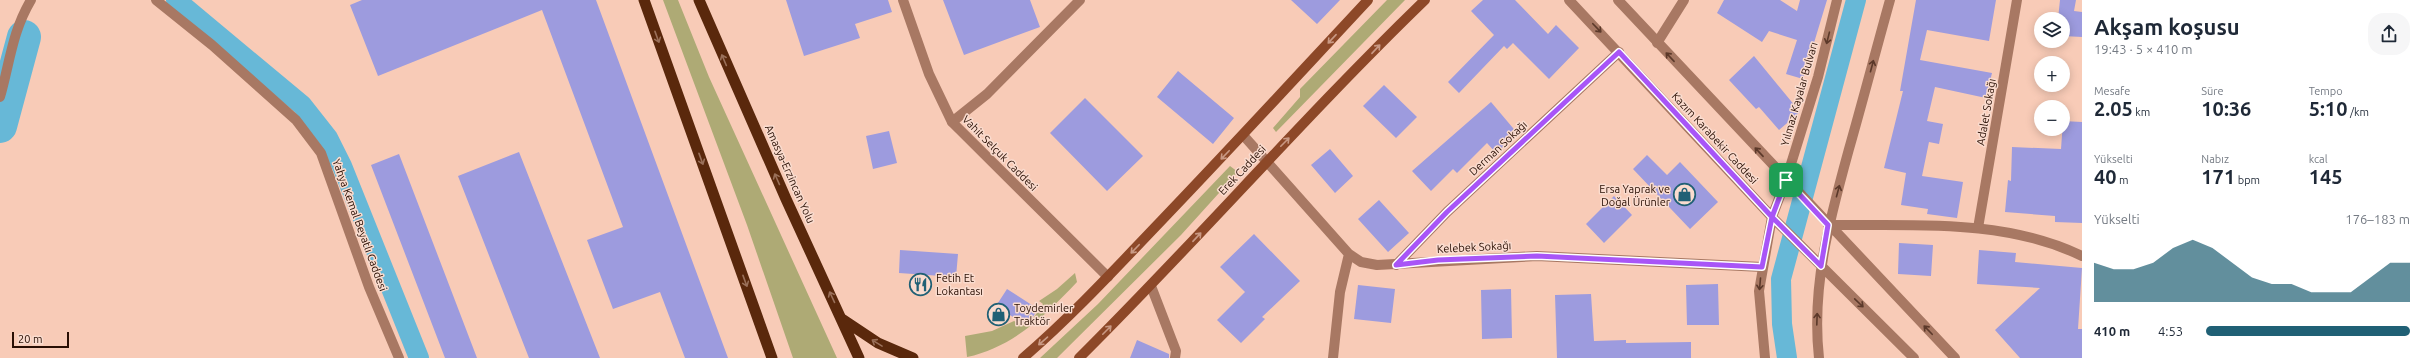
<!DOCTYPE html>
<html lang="tr">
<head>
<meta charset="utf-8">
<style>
  body { margin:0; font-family:Ubuntu,sans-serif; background:#f6f6f7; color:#1f2937; height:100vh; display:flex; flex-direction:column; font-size:15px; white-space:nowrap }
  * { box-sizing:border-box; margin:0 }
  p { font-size:13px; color:#747a83 }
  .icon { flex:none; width:22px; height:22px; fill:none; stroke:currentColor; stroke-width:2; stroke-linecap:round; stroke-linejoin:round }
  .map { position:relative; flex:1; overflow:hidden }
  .panel { display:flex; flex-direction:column; background:#fff; width:340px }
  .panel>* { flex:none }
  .fabs { position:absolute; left:2034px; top:12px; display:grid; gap:8px }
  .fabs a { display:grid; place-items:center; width:36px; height:36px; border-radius:50%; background:#fff; box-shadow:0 2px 10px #0003; font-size:20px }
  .scale { position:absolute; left:12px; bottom:10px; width:57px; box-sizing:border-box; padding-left:4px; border:2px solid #290f04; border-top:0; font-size:11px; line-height:14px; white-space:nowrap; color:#290f04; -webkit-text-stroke:3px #fadccf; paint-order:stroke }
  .pin { position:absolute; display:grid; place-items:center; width:34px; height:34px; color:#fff; margin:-17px; border-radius:8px; box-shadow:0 2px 6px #0006 }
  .round { display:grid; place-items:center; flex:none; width:42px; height:42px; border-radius:16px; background:#f6f6f7 }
  .headline { display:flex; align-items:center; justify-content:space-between; height:68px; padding:0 12px }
  h1 { font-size:22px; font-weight:700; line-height:30px }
  .figures { display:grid; grid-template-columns:repeat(3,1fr); gap:6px; height:68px; padding:4px 12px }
  .figures div { display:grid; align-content:center }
  .figures b { font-size:20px; font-weight:700 }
  .figures small { font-size:11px; font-weight:400 }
  .figures p { font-size:11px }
  .chart { height:112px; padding:8px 12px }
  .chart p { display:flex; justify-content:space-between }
  .chart svg { width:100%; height:72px; margin-top:4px; fill:#206075; opacity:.7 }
  ul { padding:0 12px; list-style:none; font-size:13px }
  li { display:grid; grid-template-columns:64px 48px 1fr; align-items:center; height:30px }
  li i { height:10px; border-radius:5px; background:#206075 }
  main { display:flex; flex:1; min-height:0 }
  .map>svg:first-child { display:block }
</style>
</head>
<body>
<main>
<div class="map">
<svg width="2082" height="358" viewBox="0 0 2082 358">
  <rect width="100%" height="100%" fill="#f8cbb7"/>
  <path fill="#aeaa75" d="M663,0h15l31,77 128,281h-44l-46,-133z
    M1387,0h18l-129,132 -3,-4 27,-31v-8z
    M1230,166l8,6 -57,63 -124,123h-17l58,-54z
    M1075,273l2,9c-31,33 -64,65 -110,75l-2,-21 27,-5 22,-10 13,6 16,-23 -4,-3 18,-12z"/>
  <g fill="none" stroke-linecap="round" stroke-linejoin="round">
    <path stroke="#67b8d7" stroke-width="20" d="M176,0l126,105 26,33 14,28 77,192
      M1787,358l-5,-34 -1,-45 75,-279"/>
    <path stroke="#67b8d7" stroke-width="34" d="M0,126l24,-89"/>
  </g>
  <path fill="#9d9bde" d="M362,0h234l132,358h-43l-25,-66 -47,17 -26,-69 36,-13 -81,-217 -164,66 -28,-71z
    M786,0h102l4,12 -37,12 5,14 -56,18z
    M943,0h87l10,27 -76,28z
    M1291,0h49l-23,24z
    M1483,0h32l33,34 8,-9 23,23 -30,31 -36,-36 -6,6 -3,-3 -45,47 -11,-11 46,-47 -23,-24z
    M1724,0h56l17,11 3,-11h27l-24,79 -17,-5 11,-34 -28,-9 -7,11 -45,-29z
    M1916,0h80l-7,41 -62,-11 -7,30 72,13 -6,25 -51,-11 -8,34 16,3 -4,20 -10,-2 -7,34 41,6 -6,36 -30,-4 1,-5 -27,-4 5,-32 -22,-5 19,-77h-3z
    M2060,0h16l-2,11 8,1v25l-19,-1v-17h-5z
    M1754,56l46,56 -21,18 -20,-23 -3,2 -27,-29z
    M1178,71l56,47 -21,26 -56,-47z
    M1384,85l33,32 -21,21 -33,-32z
    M1085,98l58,58 -36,35 -57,-58z
    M1491,102l27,32 -22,19 -9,-10 -30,30 -4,-4 -22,22 -19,-20z
    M2063,121l19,1v101l-27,-1v-6l-50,-4 3,-32 3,1 1,-34 49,2z
    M889,131l8,32 -24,6 -7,-33z
    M1330,149l23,27 -18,17 -24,-28z
    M519,152l81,206h-71l-71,-182z
    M399,154l78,204h-32l-74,-193z
    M1647,155l20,20 13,-13 38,40 -28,27 -57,-60z
    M1614,196l18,19 -28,28 -18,-19z
    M1379,200l30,33 -21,19 -30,-33z
    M1254,234l46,47 -38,36 3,2 -24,24 -24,-23 28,-28 -25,-25z
    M1899,243l34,2 -2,31 -33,-2z
    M900,250l58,4 -2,23 -57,-4z
    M1979,250l37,3 -1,9 67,6 -4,61h4v29h-62l-25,-28 45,-42 -63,-4z
    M1718,284l1,41h-32l-1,-40z
    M1358,285l37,4 -4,34 -37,-4z
    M1007,289l31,20 -11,17 -31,-20z
    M1511,289l1,49 -30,1 -1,-49z
    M1591,294l3,47 32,-1v3l65,-1v16h-134l-2,-63z
    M1137,340l32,14v4h-39z"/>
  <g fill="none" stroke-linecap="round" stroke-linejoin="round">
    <path stroke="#a87863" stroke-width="10" d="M156,0l56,45 84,75 25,33 48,134 30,71
      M1657,43l27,-43
      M0,97c10,-35 12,-65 31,-97
      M952,122l35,-28 93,-94
      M1243,135l106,119 12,8 16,3 160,-9 225,11
      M1978,228l39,-228
      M1396,265l51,-53 172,-160
      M1151,286l25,65 -1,7
      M1333,358l7,-66 9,-38"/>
    <path stroke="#a87863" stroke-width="10" d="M903,0l26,74 23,48 156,155
      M1569,0l203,217 142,141
      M1618,0l337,358
      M1828,225c85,1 176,-7 254,31
      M1765,358l-6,-67 13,-74 14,-37 32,-103 19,-77
      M1819,358c-8,-72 11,-140 30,-209 14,-49 27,-99 41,-149"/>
    <path stroke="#8d4828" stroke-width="10" d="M1023,358c49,-42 93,-90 138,-137 70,-73 138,-147 207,-221
      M1079,358c118,-117 227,-243 346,-358"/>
    <path stroke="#5a280c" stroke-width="11" d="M644,0l128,358
      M699,0l87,199 73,159
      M842,319l36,24 35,15"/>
  </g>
  <defs><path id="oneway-shaft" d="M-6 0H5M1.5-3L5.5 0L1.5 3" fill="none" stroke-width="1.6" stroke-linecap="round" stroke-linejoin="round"/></defs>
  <g stroke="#5c392a">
    <use href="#oneway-shaft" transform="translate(1597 28) rotate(46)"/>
    <use href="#oneway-shaft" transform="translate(1828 38) rotate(104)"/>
    <use href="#oneway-shaft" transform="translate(1670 57) rotate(-133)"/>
    <use href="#oneway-shaft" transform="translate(1872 66) rotate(-75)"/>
    <use href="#oneway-shaft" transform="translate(1759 152) rotate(-133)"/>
    <use href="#oneway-shaft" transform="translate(1838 191) rotate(-75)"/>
    <use href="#oneway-shaft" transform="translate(1760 284) rotate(95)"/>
    <use href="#oneway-shaft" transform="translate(1859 303) rotate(44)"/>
    <use href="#oneway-shaft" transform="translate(1817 319) rotate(-88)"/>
    <use href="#oneway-shaft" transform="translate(1928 330) rotate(-134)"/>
  </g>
  <g stroke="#9a705a">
    <use href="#oneway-shaft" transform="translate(657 37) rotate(70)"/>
    <use href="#oneway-shaft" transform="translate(724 60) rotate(-113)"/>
    <use href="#oneway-shaft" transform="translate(701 159) rotate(70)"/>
    <use href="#oneway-shaft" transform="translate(777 179) rotate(-114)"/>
    <use href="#oneway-shaft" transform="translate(745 281) rotate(70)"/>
    <use href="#oneway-shaft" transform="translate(832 297) rotate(-115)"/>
    <use href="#oneway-shaft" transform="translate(877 343) rotate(-148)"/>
  </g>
  <g stroke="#c99984">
    <use href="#oneway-shaft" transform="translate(1332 39) rotate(133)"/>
    <use href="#oneway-shaft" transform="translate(1376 49) rotate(-47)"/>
    <use href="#oneway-shaft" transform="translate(1285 142) rotate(-45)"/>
    <use href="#oneway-shaft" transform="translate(1225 155) rotate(134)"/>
    <use href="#oneway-shaft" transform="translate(1197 237) rotate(-47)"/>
    <use href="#oneway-shaft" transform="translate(1135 249) rotate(134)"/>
    <use href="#oneway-shaft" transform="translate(1107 330) rotate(-45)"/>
    <use href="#oneway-shaft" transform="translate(1043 341) rotate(139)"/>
  </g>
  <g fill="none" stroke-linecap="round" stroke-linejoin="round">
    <defs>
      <path id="route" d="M1786,180l-14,37 -10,50 -225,-11 -99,4 -42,5 51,-53 172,-160 153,165 49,49 7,-41 -42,-45"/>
    </defs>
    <use href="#route" stroke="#fff" stroke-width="8"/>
    <use href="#route" stroke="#a855f7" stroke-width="5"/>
  </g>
  <defs>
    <symbol id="shop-ring" viewBox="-11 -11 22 22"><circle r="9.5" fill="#fadccf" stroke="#206075" stroke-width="1.5"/><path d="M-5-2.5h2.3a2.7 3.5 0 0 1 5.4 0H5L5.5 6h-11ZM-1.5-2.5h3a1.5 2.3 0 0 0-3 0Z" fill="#206075"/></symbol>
    <symbol id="restaurant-ring" viewBox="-11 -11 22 22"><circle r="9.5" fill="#fadccf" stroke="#206075" stroke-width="1.5"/><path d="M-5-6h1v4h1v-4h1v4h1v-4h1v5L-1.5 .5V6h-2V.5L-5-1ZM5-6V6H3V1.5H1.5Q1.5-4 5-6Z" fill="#206075"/></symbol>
  </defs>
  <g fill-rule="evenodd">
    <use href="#shop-ring" x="1672" y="182" width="25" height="25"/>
    <use href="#restaurant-ring" x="908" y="272" width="25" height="25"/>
    <use href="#shop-ring" x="986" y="302" width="25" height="25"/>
  </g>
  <g text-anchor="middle" stroke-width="3" stroke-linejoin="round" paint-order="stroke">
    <g font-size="11" fill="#290f04" stroke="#fadccf">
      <text transform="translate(1799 94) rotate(-74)" y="4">Yılmaz Kayalar Bulvarı</text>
      <text transform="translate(1986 112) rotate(-80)" y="4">Adalet Sokağı</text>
      <text transform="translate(1715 138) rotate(47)" y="4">Kazım Karabekir Caddesi</text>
      <text transform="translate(1498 148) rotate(-43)" y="4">Derman Sokağı</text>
      <text transform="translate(1000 153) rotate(45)" y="4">Vahit Selçuk Caddesi</text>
      <text transform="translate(1242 170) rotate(-47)" y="4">Erek Caddesi</text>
      <text transform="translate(790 174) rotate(66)" y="4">Amasya-Erzincan Yolu</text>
      <text transform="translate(360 225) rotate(70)" y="4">Yahya Kemal Beyatlı Caddesi</text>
      <text transform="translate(1474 247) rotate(-3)" y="4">Kelebek Sokağı</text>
    </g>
    <g font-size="11" fill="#290f04" stroke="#fadccf" text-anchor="start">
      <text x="1670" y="193" text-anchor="end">Ersa Yaprak ve<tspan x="1670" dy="13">Doğal Ürünler</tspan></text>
      <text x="936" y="282">Fetih Et<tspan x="936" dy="13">Lokantası</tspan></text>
      <text x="1014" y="312">Toydemirler<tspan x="1014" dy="13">Traktör</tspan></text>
    </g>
  </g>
</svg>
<div class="fabs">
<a><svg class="icon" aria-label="layers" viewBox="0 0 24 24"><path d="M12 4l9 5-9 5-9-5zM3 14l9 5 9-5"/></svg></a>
<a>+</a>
<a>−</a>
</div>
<div class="scale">20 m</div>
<div class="pin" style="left:1786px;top:180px;background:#1e9e55"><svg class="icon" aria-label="arrive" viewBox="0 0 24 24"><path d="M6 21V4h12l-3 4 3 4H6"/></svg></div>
</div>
<section class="panel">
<div class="headline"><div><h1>Akşam koşusu</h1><p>19:43 · 5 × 410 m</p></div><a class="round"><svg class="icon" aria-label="share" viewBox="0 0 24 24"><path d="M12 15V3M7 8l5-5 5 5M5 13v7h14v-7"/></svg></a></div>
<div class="figures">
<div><p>Mesafe</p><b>2.05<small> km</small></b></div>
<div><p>Süre</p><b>10:36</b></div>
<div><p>Tempo</p><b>5:10<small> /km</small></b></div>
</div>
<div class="figures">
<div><p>Yükselti</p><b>40<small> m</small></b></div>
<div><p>Nabız</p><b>171<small> bpm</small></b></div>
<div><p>kcal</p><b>145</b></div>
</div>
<div class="chart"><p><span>Yükselti</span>176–183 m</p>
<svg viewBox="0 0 160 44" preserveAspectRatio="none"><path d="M0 44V20L10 24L20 24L30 20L40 11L50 6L60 11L70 20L80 29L90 33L100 33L110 38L120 38L130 38L140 29L150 20L160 20V44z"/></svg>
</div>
<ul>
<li><b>410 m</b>4:53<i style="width:100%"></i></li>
</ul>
</section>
</main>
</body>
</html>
